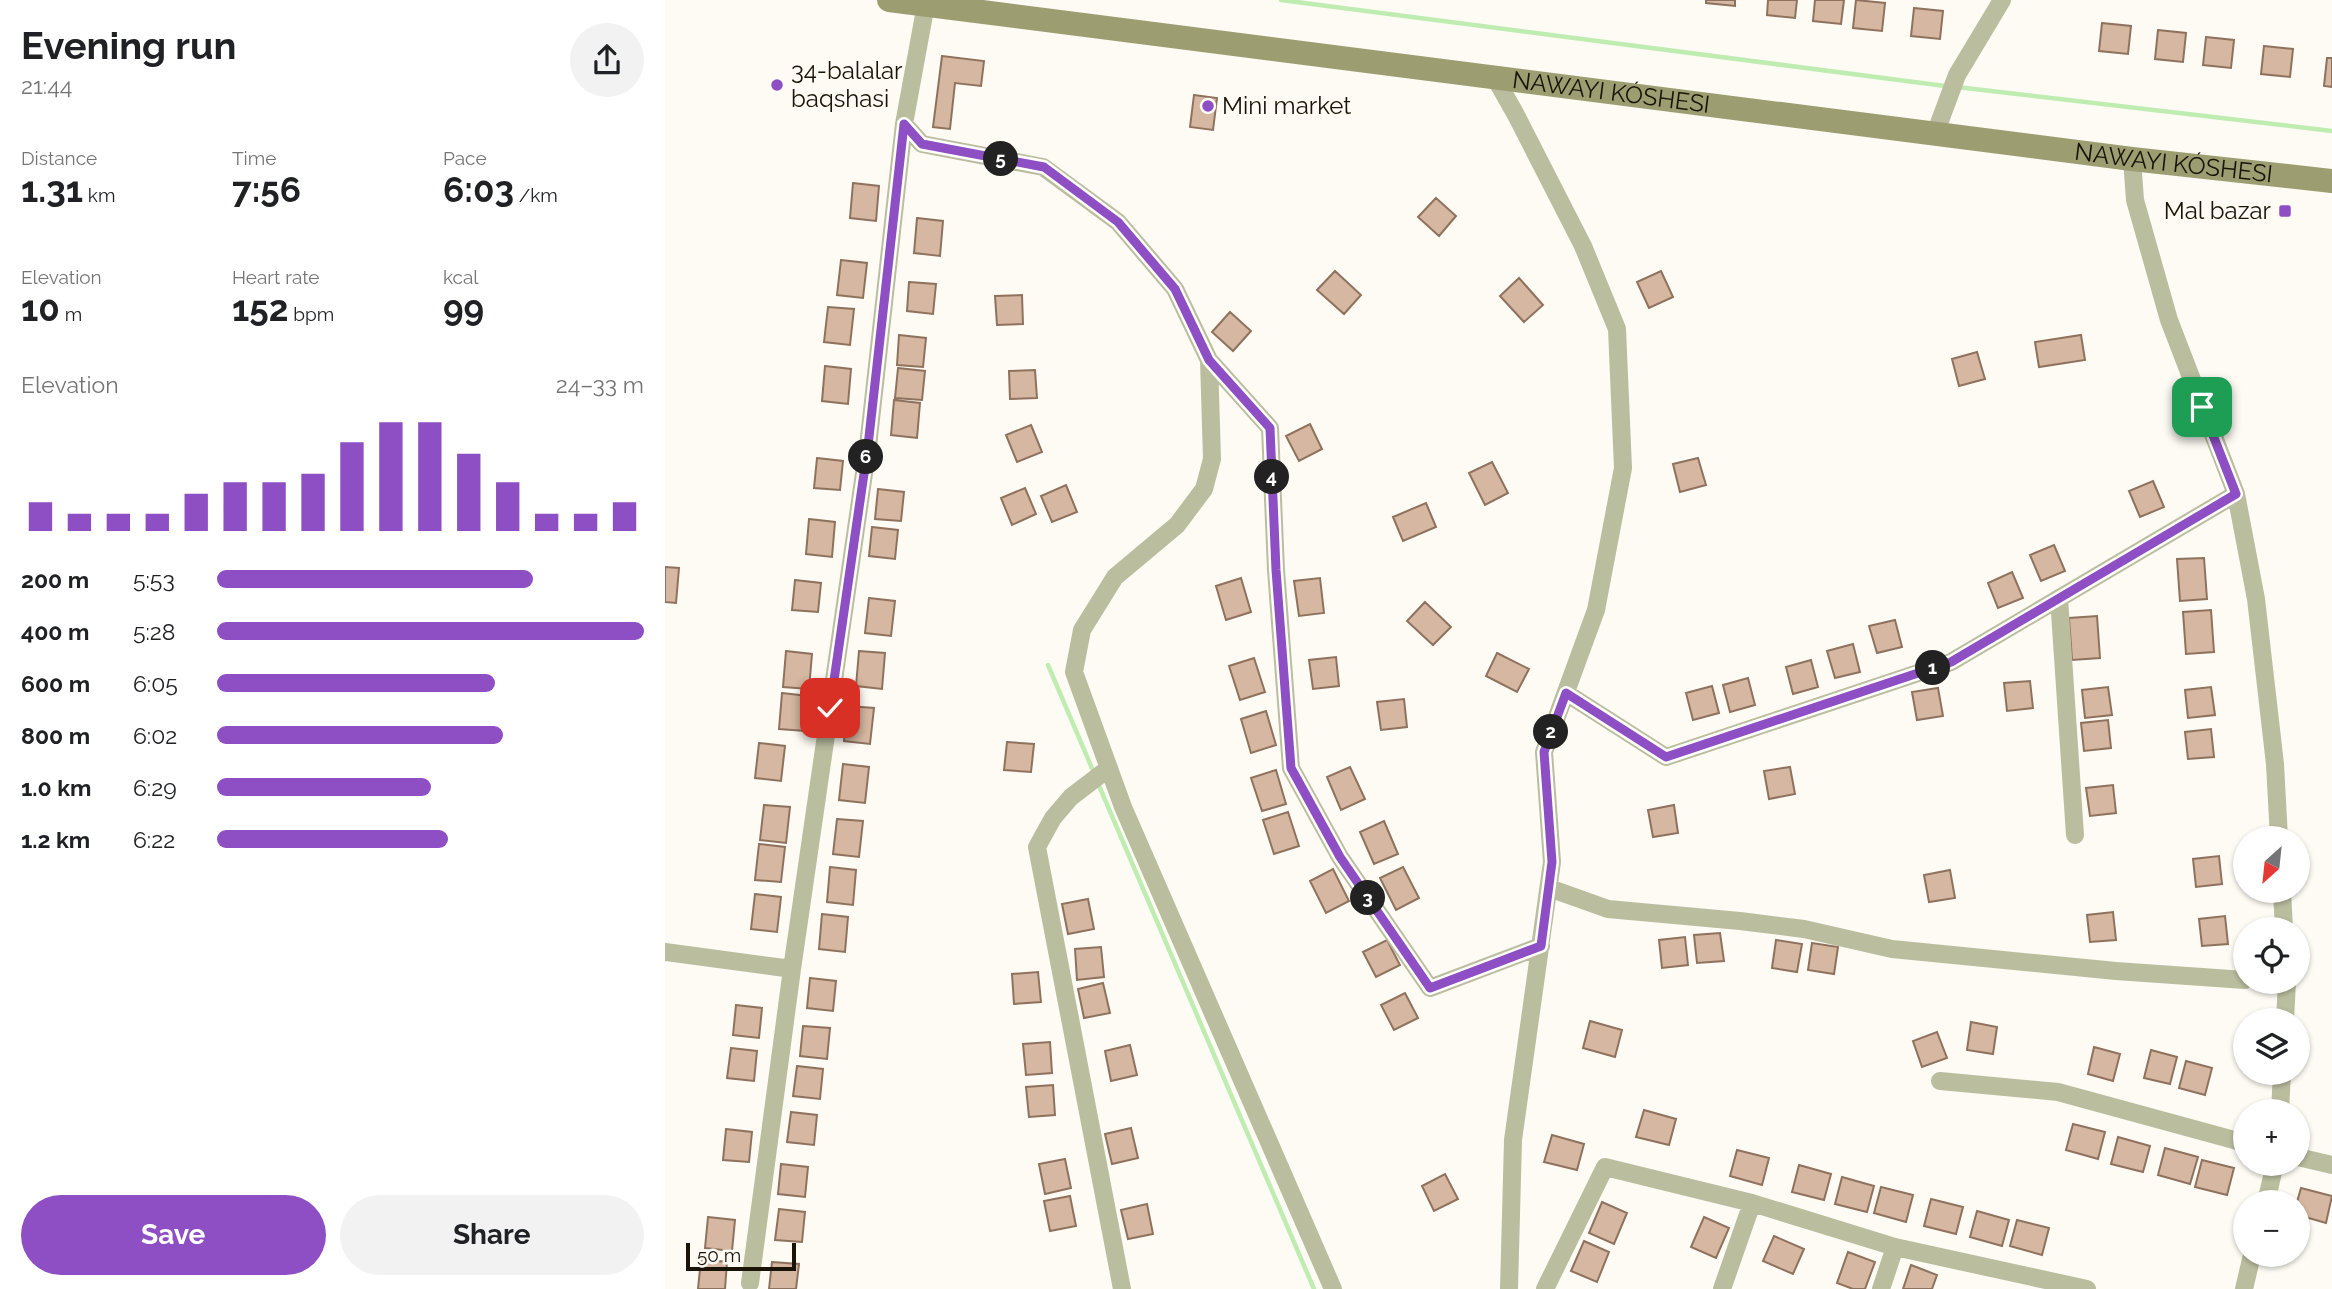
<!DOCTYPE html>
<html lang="en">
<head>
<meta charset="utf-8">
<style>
  body { margin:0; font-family:Raleway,sans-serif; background:#f2f2f2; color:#202124; height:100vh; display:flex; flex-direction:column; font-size:26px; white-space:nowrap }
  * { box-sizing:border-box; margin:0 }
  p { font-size:23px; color:#757577 }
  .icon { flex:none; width:38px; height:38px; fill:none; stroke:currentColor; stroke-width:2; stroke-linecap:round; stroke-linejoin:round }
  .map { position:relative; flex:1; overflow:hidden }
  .drawer { display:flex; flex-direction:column; background:#fff; width:665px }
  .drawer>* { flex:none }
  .needle { width:46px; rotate:207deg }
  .controls { position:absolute; left:1568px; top:826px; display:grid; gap:14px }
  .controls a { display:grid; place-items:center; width:77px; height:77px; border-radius:50%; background:#fff; box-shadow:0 2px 5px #0004; font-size:35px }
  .scale { position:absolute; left:21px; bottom:18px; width:110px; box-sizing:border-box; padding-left:7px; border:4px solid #191308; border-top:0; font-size:19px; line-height:24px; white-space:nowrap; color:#191308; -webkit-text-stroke:5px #fefbf4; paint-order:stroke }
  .pin { position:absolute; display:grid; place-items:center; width:60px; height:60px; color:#fff; margin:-30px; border-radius:14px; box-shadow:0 4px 10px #0006 }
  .km { position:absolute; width:35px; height:35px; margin:-18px; border-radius:50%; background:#222; color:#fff; font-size:19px; line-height:35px; text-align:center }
  .round { display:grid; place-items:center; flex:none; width:74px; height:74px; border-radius:37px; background:#f2f2f2 }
  .headline { display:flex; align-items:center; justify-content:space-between; height:119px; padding:0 21px }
  h1 { font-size:38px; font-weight:700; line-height:52px }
  .metrics { display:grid; grid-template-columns:repeat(3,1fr); gap:10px; height:119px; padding:7px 21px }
  .metrics div { display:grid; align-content:center }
  .metrics b { font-size:35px; font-weight:700 }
  .metrics small { font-size:19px; font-weight:400 }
  .metrics p { font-size:19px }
  .chart { height:196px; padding:14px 21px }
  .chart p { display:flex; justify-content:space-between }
  .chart svg { width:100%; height:126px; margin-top:7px; stroke:#8e4fc4; stroke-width:6 }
  .button { display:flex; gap:14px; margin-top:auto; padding:14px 21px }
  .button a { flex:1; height:80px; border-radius:42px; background:#8e4fc4; color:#fff; font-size:28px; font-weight:700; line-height:80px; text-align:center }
  .button a+a { background:#f2f2f2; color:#202124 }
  ul { padding:0 21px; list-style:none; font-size:23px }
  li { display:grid; grid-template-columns:112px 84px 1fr; align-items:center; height:52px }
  li i { height:18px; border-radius:9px; background:#8e4fc4 }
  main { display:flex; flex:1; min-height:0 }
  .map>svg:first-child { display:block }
</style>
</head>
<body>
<main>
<section class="drawer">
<div class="headline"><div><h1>Evening run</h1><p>21:44</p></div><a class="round"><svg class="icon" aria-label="share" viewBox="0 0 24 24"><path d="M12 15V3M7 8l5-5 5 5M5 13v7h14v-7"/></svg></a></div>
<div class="metrics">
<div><p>Distance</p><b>1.31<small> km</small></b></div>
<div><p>Time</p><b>7:56</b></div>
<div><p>Pace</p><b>6:03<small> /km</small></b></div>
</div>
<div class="metrics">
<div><p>Elevation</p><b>10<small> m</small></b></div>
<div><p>Heart rate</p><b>152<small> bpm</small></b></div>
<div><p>kcal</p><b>99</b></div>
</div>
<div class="chart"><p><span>Elevation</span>24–33 m</p>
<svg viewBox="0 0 160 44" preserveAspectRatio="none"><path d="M5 44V34M15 44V38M25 44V38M35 44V38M45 44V31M55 44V27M65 44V27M75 44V24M85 44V13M95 44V6M105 44V6M115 44V17M125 44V27M135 44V38M145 44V38M155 44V34"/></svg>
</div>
<ul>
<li><b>200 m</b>5:53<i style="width:74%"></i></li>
<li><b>400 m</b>5:28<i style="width:100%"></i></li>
<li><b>600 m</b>6:05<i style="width:65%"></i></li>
<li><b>800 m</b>6:02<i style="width:67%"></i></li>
<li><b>1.0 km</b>6:29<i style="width:50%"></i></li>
<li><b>1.2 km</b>6:22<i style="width:54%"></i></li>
</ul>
<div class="button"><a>Save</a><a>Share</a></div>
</section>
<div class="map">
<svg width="1667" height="1289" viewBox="0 0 1667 1289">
  <rect width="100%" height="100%" fill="#fefbf4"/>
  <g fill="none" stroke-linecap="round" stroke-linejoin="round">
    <path stroke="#bfecb0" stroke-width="4.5" d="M616,0l664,86
      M1292,87l375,44
      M383,665l46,108
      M432,781l217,508"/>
  </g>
  <path fill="#d6b7a1" stroke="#8f725e" stroke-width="2" d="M1041,0h29v6l-29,-3z
    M1103,0h29l-2,18 -28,-3z
    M1150,0h29l-3,24 -28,-3z
    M1191,0l29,3 -3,28 -29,-3z
    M1249,8l29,3 -3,28 -29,-3z
    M1437,23l29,3 -3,28 -29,-3z
    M1493,30l28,3 -3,29 -28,-3z
    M1541,37l28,3 -3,28 -28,-3z
    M1599,46l29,3 -3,28 -29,-3z
    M277,56l42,5 -3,25 -26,-3 -5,46 -17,-2z
    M1662,58h5v29l-8,-1z
    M529,95l23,3 -4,32 -23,-3z
    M188,183l26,3 -3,35 -26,-3z
    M771,198l20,18 -17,20 -21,-19z
    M252,218l26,3 -3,35 -26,-3z
    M176,260l26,3 -4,35 -26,-3z
    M670,271l26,24 -17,19 -27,-24z
    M996,271l12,26 -24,11 -12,-26z
    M854,278l24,27 -19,17 -24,-26z
    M244,282l27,2 -3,30 -26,-3z
    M357,295l1,29 -26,1 -2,-29z
    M163,307l26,2 -4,36 -26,-3z
    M565,312l21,19 -18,20 -21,-19z
    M234,335l27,3 -3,29 -26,-2z
    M1416,335l4,25 -46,7 -4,-25z
    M1312,352l8,27 -26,7 -7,-27z
    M160,366l26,3 -3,35 -26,-3z
    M233,368l27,3 -3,29 -27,-2z
    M370,370l2,28 -27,1 -1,-28z
    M229,400l26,3 -3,35 -26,-3z
    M645,424l12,25 -23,12 -13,-25z
    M366,425l11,27 -25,10 -11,-27z
    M152,458l26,3 -3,29 -26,-2z
    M1033,458l8,27 -26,7 -7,-28z
    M827,462l16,31 -23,12 -16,-32z
    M1488,481l11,26 -24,10 -11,-26z
    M401,485l11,27 -25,10 -11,-26z
    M360,488l11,26 -24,11 -11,-27z
    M213,489l26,3 -3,29 -26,-2z
    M761,503l10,24 -33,14 -10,-24z
    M144,519l26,3 -3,35 -26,-3z
    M207,527l26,3 -3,29 -26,-3z
    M1389,545l11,26 -24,10 -11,-26z
    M1539,558l3,41 -27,2 -3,-42z
    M0,567l14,1 -3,35 -11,-1z
    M1347,572l11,26 -25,10 -10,-25z
    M576,578l10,34 -25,8 -10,-34z
    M655,578l4,35 -25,3 -5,-35z
    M130,580l26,3 -3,29 -26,-2z
    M204,598l26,3 -4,35 -26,-3z
    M760,602l26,25 -18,18 -26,-24z
    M1546,610l3,42 -28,2 -3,-42z
    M1432,616l3,42 -28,2 -3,-42z
    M1230,620l7,27 -25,6 -8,-27z
    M1188,644l7,28 -25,6 -8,-27z
    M121,651l26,3 -3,35 -26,-2z
    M194,651l26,2 -3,36 -26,-3z
    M832,653l32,16 -12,23 -31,-16z
    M671,657l3,29 -26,3 -4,-29z
    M589,658l11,34 -25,8 -11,-34z
    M1146,660l7,27 -25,7 -7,-27z
    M1083,678l7,27 -25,7 -7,-27z
    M1365,681l3,27 -26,3 -3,-28z
    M1047,686l7,27 -26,7 -7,-27z
    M1443,687l4,28 -27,3 -3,-28z
    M1546,687l4,28 -27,3 -3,-28z
    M1273,688l5,28 -26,4 -5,-28z
    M117,693l26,3 -3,35 -26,-2z
    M739,699l3,28 -26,3 -4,-28z
    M183,706l26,2 -4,36 -26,-3z
    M601,711l10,34 -25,8 -10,-34z
    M1443,720l3,28 -27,3 -3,-28z
    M1546,729l3,28 -26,2 -3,-27z
    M342,742l27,2 -3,28 -27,-2z
    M94,743l26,3 -4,35 -26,-3z
    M178,764l26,3 -4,36 -26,-3z
    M685,767l15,32 -24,11 -14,-33z
    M1125,767l5,27 -26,5 -5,-28z
    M611,770l10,34 -24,7 -11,-33z
    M1448,785l3,28 -26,3 -4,-28z
    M99,805l26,2 -4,36 -26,-3z
    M1009,805l4,28 -25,4 -5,-27z
    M623,812l11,34 -25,8 -11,-34z
    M172,819l26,2 -4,36 -26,-3z
    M719,821l14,33 -24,10 -14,-32z
    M94,844l26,3 -4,35 -26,-2z
    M1554,856l3,28 -26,3 -3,-28z
    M165,867l26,3 -3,35 -26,-3z
    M738,867l16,31 -23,12 -16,-32z
    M668,869l16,32 -23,12 -16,-32z
    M1285,870l5,28 -26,4 -5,-27z
    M90,894l26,3 -4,35 -26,-3z
    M423,899l6,30 -26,5 -6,-30z
    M1448,912l3,28 -26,2 -3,-27z
    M157,914l26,3 -3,35 -26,-3z
    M1560,916l3,28 -26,2 -3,-27z
    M1055,933l4,28 -27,2 -3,-28z
    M1020,937l3,28 -26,3 -3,-28z
    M722,940l13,25 -24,12 -13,-25z
    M1111,940l26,4 -5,28 -25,-4z
    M1147,943l26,4 -4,27 -26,-4z
    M436,947l3,30 -27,3 -2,-31z
    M373,972l3,30 -27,2 -2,-30z
    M145,978l26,3 -3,30 -26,-3z
    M438,983l7,30 -26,5 -6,-29z
    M740,993l13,25 -24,12 -13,-25z
    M71,1005l26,3 -3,30 -26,-3z
    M925,1021l32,9 -7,27 -32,-9z
    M1306,1022l26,5 -4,27 -26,-4z
    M138,1026l27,2 -3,31 -27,-3z
    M1272,1032l10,26 -25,9 -9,-26z
    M385,1042l2,31 -26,2 -3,-31z
    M465,1045l7,30 -26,6 -6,-30z
    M1429,1047l26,7 -7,27 -25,-7z
    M66,1048l26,3 -3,30 -27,-3z
    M1486,1050l26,7 -7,27 -26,-6z
    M1521,1061l26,7 -7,27 -26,-7z
    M132,1066l26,3 -3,30 -27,-3z
    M388,1085l2,30 -26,2 -3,-30z
    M979,1110l32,9 -7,26 -33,-8z
    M126,1112l26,3 -3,30 -27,-3z
    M1408,1124l32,8 -7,27 -32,-9z
    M466,1128l7,30 -26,6 -7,-30z
    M61,1129l26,3 -3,30 -26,-2z
    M887,1135l32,9 -7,26 -33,-8z
    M1453,1137l32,9 -7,26 -32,-8z
    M1500,1148l33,9 -8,27 -32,-9z
    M1072,1150l32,8 -7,27 -32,-9z
    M400,1159l6,29 -26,6 -6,-30z
    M1537,1160l32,8 -7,27 -32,-8z
    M116,1164l27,3 -3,30 -27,-3z
    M1134,1165l32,9 -7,26 -32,-8z
    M780,1174l13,25 -24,12 -12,-25z
    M1177,1177l32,9 -7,26 -32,-8z
    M1216,1187l32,8 -7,27 -32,-9z
    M1636,1188l31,8 -6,27 -28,-8 -1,-13z
    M405,1196l6,30 -26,5 -6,-30z
    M1266,1199l32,8 -7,27 -32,-8z
    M937,1202l25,11 -13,31 -25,-11z
    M482,1204l6,30 -25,5 -7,-29z
    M114,1209l26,3 -3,30 -27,-2z
    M1312,1211l32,9 -7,26 -32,-9z
    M43,1217l27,3 -3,31 -27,-3z
    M1039,1217l25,11 -13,30 -25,-11z
    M1352,1220l32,8 -7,27 -32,-9z
    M1109,1236l30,13 -11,25 -30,-13z
    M919,1241l25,11 -12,30 -26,-11z
    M1183,1252l27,10 -10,27h-12l-16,-6z
    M36,1259l26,3 -2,27h-27z
    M107,1262l27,2 -3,25h-27z
    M1246,1265l26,10 -5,14h-29z"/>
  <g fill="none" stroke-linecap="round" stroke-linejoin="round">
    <path stroke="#bbbd9f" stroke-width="18" d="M829,76l22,39 67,131 34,83 6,139 -27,142 -52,142 8,110 -39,278 -4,149
      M239,124l18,20 121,23 75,55 57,67 34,71 61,68 6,142 15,198 49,89 90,131 111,-42
      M1270,134l22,-59 45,-75
      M1467,159l3,41 34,120 67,174 20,105 19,165 4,74
      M544,360l3,99 -8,30 -27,36 -62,52 -33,53 -8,42 49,135 210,482
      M1394,598l16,237
      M901,693l100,64 285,-95 285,-168
      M444,768l-38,29 -18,21 -16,29 85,442
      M884,888l59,21 132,12 64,8 88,20 224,22 129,9
      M1617,891l2,38
      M0,952l127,17
      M1601,982l21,1
      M1620,1020l2,-38
      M1275,1081l118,11 187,51
      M1615,1111l2,-38
      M1633,1157l34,8
      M1601,1202l9,-38
      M85,1283l42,-314 76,-523 36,-322 22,-120
      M880,1289l60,-122 147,36 143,44 192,42
      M1057,1289l30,-86
      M1216,1289l14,-42
      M1579,1289l8,-34"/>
    <path stroke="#9c9e71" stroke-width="24" id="s1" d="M224,0l1243,159 200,22"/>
  </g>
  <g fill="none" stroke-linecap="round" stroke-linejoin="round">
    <defs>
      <path id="route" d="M165,708l38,-262 36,-322 18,20 122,23 74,55 57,67 34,71 61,68 6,142 15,198 49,89 90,131 111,-42 11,-84 -8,-110 22,-59 100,64 285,-95 285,-168 -34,-87"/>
    </defs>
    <use href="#route" stroke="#fff" stroke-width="14"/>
    <use href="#route" stroke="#8e4fc4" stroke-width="9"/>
  </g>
  <g fill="#8e4fc4" stroke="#fefbf4" stroke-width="2.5">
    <circle cx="112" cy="85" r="7"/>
    <circle cx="543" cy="106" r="7"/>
    <rect x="1613" y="204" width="14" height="14" rx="3.5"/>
  </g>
  <g text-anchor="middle" stroke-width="5" stroke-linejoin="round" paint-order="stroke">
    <g font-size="24" fill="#191308" stroke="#fefbf4" text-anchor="start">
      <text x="126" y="79">34-balalar<tspan x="126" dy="28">baqshasi</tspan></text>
      <text x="557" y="114">Mini market</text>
      <text x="1606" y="219" text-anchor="end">Mal bazar</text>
    </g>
    <g font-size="24" fill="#191308" stroke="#fefbf4">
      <text dy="8" stroke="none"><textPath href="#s1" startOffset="728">NAWAYI KÓSHESI</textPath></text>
      <text dy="8" stroke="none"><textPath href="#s1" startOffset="1295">NAWAYI KÓSHESI</textPath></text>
    </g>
  </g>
</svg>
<div class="controls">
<a><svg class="needle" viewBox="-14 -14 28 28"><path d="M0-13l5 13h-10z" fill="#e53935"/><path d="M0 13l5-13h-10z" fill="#757577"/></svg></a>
<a><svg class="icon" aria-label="locate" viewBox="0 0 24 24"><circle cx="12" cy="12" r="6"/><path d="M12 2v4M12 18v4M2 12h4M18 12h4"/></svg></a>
<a><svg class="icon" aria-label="layers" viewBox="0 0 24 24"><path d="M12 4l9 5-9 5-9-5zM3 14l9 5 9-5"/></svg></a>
<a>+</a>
<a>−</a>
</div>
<div class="scale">50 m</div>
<div class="pin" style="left:1537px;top:407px;background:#1e9e55"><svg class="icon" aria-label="arrive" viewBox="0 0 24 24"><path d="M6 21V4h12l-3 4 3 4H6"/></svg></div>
<div class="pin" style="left:165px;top:708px;background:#d93025"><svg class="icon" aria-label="check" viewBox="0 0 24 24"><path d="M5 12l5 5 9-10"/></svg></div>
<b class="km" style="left:1268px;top:668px">1</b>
<b class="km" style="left:886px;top:732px">2</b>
<b class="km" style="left:703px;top:898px">3</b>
<b class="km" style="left:607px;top:477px">4</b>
<b class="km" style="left:336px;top:159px">5</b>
<b class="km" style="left:201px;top:457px">6</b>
</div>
</main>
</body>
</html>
